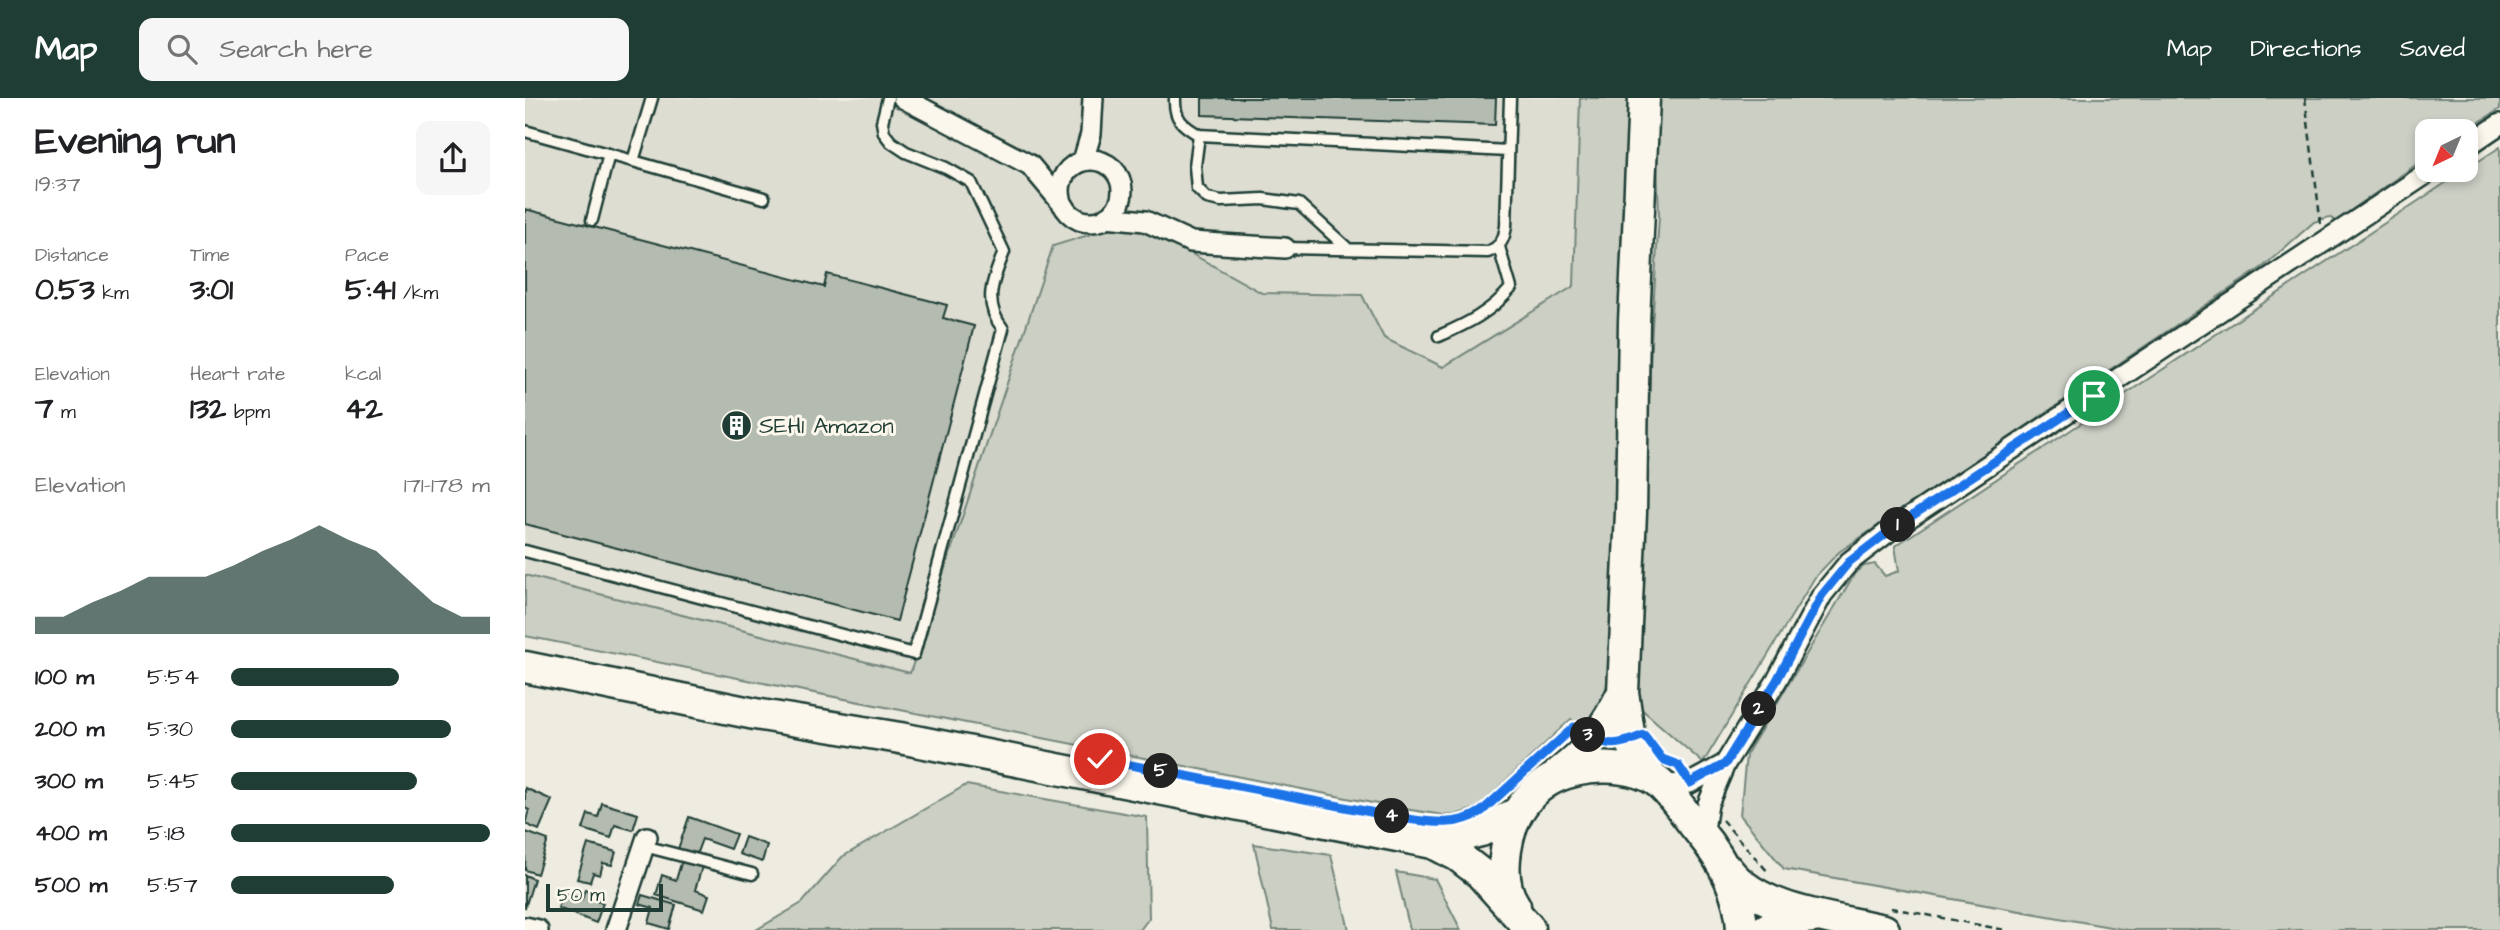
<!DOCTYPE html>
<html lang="en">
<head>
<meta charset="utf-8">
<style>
  body { margin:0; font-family:"Architects Daughter",sans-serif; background:#f6f6f6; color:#202124; height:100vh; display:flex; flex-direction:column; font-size:26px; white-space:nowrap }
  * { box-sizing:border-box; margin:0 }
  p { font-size:23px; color:#757577 }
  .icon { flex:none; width:38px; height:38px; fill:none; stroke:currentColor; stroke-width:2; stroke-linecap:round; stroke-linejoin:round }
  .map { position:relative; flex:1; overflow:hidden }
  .sheet { display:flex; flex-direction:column; background:#fff; width:525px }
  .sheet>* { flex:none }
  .needle { width:46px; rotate:223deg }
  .tools { position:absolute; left:1890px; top:21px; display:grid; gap:14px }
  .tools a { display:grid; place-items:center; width:63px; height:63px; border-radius:14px; background:#fff; box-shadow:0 4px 10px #0003; font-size:35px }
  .scale { position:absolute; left:21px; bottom:18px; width:117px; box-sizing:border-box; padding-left:7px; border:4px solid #1f3d34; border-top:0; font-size:19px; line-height:24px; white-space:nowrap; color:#1f3d34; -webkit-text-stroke:5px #fbf7ec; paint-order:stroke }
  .pin { position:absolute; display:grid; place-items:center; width:60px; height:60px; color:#fff; margin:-30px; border:4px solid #fff; border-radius:50%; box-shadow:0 2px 7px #0007 }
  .km { position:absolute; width:35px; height:35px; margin:-18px; border-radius:50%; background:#222; color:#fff; font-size:19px; line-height:35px; text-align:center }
  .round { display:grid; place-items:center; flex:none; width:74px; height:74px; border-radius:14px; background:#f6f6f6 }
  .headline { display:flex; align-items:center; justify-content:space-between; height:119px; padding:0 35px }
  h1 { font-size:38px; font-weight:700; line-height:52px }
  .stats { display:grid; grid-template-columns:repeat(3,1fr); gap:10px; height:119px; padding:7px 35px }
  .stats div { display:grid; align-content:center }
  .stats b { font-size:30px; font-weight:700 }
  .stats small { font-size:19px; font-weight:400 }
  .stats p { font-size:19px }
  .chart { height:196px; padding:14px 35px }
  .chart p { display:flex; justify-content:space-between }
  .chart svg { width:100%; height:126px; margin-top:7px; fill:#1f3d34; opacity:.7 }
  ul { padding:0 35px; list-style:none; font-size:23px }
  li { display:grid; grid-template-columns:112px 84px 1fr; align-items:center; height:52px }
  li i { height:18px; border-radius:9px; background:#1f3d34 }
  header { display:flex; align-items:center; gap:42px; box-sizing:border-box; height:98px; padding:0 35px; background:#1f3d34; color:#fff }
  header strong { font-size:33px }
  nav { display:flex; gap:38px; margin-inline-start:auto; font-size:24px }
  .search { width:490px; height:63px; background:#f6f6f6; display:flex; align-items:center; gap:18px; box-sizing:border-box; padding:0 24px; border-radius:14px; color:#757577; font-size:26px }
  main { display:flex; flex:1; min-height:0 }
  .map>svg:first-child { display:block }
</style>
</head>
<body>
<header>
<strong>Map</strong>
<div class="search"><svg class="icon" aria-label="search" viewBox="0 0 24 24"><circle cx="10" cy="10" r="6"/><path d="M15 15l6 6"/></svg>Search here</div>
<nav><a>Map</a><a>Directions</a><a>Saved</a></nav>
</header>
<main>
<section class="sheet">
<div class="headline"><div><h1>Evening run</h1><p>19:37</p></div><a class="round"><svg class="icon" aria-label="share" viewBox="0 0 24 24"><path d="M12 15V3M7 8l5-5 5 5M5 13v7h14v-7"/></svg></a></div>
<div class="stats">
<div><p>Distance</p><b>0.53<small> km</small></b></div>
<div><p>Time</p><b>3:01</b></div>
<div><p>Pace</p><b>5:41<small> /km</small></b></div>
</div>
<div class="stats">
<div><p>Elevation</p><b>7<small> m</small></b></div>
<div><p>Heart rate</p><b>132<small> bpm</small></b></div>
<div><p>kcal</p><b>42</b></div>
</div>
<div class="chart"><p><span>Elevation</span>171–178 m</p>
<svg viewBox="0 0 160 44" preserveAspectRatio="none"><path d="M0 44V38L10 38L20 33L30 29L40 24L50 24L60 24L70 20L80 15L90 11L100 6L110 11L120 15L130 24L140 33L150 38L160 38V44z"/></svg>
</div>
<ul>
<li><b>100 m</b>5:54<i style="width:65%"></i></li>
<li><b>200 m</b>5:30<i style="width:85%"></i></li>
<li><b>300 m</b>5:45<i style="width:72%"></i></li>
<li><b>400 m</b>5:18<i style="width:100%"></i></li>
<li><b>500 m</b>5:57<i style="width:63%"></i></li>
</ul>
</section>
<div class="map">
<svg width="1975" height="832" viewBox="0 0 1975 832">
  <rect width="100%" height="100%" fill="#eeece1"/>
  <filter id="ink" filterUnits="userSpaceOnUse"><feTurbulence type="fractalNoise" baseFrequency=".0143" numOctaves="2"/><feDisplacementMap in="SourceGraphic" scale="14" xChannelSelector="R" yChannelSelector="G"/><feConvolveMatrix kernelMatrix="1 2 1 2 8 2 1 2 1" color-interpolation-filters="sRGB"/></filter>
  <g filter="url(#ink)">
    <path fill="#ddddd2" d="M0,0h1055l-6,188 -131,81 -59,-29 -22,-43 -100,-2 -104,-60 -105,13 -143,427 -385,-98z"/>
    <path fill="#cbcfc4" stroke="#75867c" stroke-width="2" d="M1055,0h50l-9,187 -7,292 -6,103 -4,18 -19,32 -14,-11 -94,89 -22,7h-12l-45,-7 -873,-172v-61l385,98 143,-427 80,-25 129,72 100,2 22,43 59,29 131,-81z
      M1134,0h841v11l-35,22h-38v26l-91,64 -7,-4 -15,5 -50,44 -425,286 -24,25 -112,186 -65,-57 13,-363 8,-127 -2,-59z
      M1975,49v783h-373l-343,-61 -44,-54 6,-60 109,-182 9,-7 11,-2 10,12 14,-5 -4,-25z
      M441,687l181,32 2,101 -9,12h-384l46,-27 40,-46z
      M729,746l77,11 18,75h-76z
      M871,774l39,7 26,51h-51z"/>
    <path fill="#b4bbb0" stroke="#1f3d34" stroke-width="2" d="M677,0h294l-1,27 -293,-10z
      M0,111l299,78 3,-13 120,31 -4,13 31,8 -77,295 -372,-97z
      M0,690l27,12 -13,30 -14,-6 4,-14 -4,-2z
      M77,705l36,11 -5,16 -18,-5 -4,13 -28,-9 5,-15 10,3z
      M164,719l47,17 -6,15 -28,-10 -6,16 -18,-6z
      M1,734l22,8 -11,34 -12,-4z
      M220,739l22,8 -5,17 -23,-8z
      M63,746l28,8 -4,13 -9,-2 -3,12 -7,-2 -3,9 -13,-3z
      M157,762l20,7 -7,23 14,5 -5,15 -48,-15 6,-20 14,5z
      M0,777l9,4 -9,29z
      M60,791l15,6 -3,6 6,2 -7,20 -38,-15 5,-15 19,6z
      M117,797l34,10 -7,24 -20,-6 4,-15 -14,-4z"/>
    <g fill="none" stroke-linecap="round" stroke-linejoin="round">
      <defs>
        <path id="lane" d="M127,0l-19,63 131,37
          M650,0c-1,21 7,27 24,37l309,16
          M0,33l108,30
          M674,37l-4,31 2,22 10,10 14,3 42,-2 36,5 49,45
          M67,122l17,-66
          M760,150l203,4c13,-6 16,-12 18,-26l4,-128
          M914,238c28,-12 52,-24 72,-48l-12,-41
          M0,453l389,103 89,-325c-21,-27 -10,-49 1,-77l-33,-70 -25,-14 -40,-16 -15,-10 -7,-9 -2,-11 6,-24
          M119,748l108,28"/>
        <path id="street" d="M378,0l127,67 35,42
          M1941,49l34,-23
          M535 93a31 31 0 1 1 62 0a31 31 0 1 1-62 0Z
          M558,63l8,-27 2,-36
          M581,119l39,4 46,21 94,6
          M1137,688l28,-3 35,-19
          M1178,738l5,-32 17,-40 52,-84 45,-85 27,-33 43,-33 540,-359
          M0,829l13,3
          M91,832l31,-93"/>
        <path id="primary" d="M1119,0l-10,224 -3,190 -8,180 7,48 7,16 16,23
          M0,569l230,47 145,24 533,105 25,13 22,17 49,55
          M1034,675c30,-22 48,-48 64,-81
          M908,745l48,-12 36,-18
          M1203,772c32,42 106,48 156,60
          M990,808c-11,-16 -12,-37 -9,-56 3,-22 10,-40 26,-56 27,-29 86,-34 120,-16 16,9 34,38 46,52 24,29 43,62 44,100
          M1240,832l17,-10 32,-3"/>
      </defs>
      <use href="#lane" stroke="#1f3d34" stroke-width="15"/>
      <use href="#street" stroke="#1f3d34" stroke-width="24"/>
      <use href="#primary" stroke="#1f3d34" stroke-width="35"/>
      <path stroke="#1f3d34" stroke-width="2.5" stroke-dasharray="7 5" stroke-linecap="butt" d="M1780,0l16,127
        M1026,651l15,-15
        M1197,722l47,53
        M1366,810l114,22"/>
      <use href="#lane" stroke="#fbf7ec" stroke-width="10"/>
      <use href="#street" stroke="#fbf7ec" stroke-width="19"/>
      <use href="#primary" stroke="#fbf7ec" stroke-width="30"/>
    </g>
  </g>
  <g fill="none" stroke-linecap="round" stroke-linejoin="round" filter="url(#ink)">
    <defs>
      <path id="route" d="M575,661l301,59c28,4 56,10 81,-7l92,-84c33,18 34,23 70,8l18,24 16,6 12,18 35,-19 52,-84 45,-85 27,-33 43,-33 202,-133"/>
    </defs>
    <use href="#route" stroke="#fff" stroke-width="14"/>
    <use href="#route" stroke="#1a73e8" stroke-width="9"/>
  </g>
  <defs>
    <symbol id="building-disc" viewBox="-11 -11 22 22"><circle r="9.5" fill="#1f3d34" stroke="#fbf7ec"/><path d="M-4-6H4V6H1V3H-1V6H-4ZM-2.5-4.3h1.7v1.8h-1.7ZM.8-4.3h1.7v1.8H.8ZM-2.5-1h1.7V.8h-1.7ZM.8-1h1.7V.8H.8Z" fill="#fff"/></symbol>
  </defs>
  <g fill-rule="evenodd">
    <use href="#building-disc" x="194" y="310" width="35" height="35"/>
  </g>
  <g text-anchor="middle" stroke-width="6" stroke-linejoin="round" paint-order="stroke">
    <g font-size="23" fill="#1f3d34" stroke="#fbf7ec" text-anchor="start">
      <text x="234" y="335">SEH1 Amazon</text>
    </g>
  </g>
</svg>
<div class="tools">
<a><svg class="needle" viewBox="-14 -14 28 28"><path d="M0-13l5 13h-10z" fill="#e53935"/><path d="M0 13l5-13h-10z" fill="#757577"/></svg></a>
</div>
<div class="scale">50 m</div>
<div class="pin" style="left:1569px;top:298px;background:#1e9e55"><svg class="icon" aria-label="arrive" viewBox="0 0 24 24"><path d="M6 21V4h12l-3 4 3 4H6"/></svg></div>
<div class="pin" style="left:575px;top:661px;background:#d93025"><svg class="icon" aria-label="check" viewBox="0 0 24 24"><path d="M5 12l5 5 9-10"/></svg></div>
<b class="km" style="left:1373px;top:427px">1</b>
<b class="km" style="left:1234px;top:611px">2</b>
<b class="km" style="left:1063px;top:637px">3</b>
<b class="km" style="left:867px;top:718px">4</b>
<b class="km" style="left:636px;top:673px">5</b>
</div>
</main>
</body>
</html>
